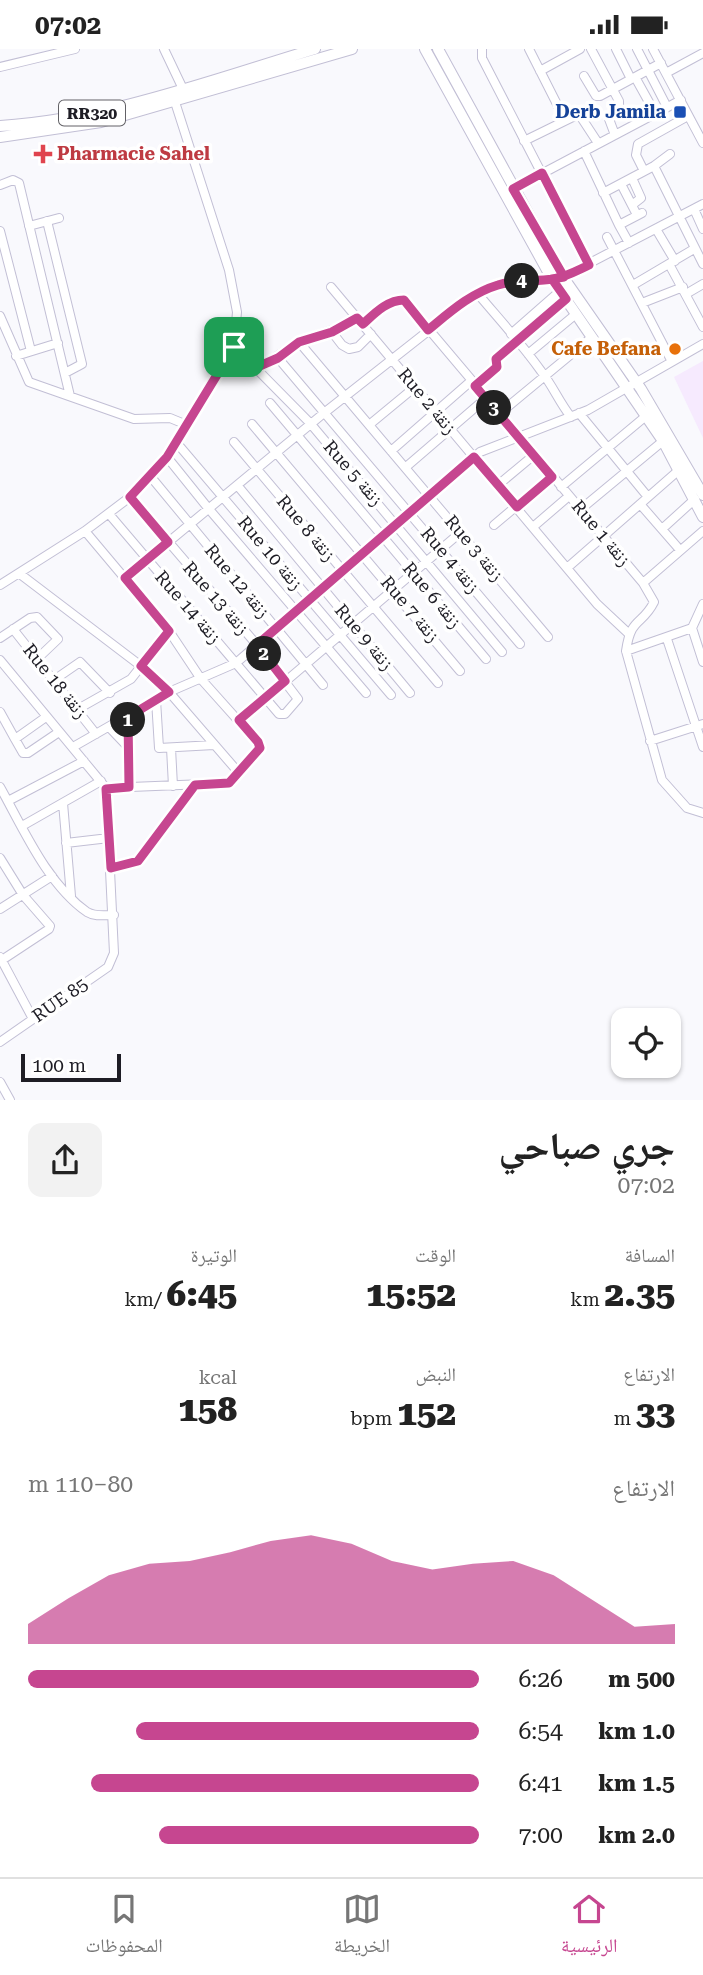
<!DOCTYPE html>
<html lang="ar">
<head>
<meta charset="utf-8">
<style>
  body { margin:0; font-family:"Roboto Serif","Noto Naskh Arabic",serif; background:#f2f2f2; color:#222; direction:rtl; height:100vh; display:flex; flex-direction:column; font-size:26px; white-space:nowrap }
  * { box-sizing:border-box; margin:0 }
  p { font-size:23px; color:#767676 }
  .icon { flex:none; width:38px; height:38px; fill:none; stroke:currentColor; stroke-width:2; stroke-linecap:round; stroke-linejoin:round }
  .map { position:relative; height:1051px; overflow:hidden; direction:ltr }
  .drawer { display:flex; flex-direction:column; background:#fff; flex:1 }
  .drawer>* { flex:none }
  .fabs { position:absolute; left:611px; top:959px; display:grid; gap:14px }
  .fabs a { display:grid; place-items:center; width:70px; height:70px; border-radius:14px; background:#fff; box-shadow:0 2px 5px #0004; font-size:35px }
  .scale { position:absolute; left:21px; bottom:18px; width:100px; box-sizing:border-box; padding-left:7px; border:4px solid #1e1d25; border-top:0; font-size:19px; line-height:24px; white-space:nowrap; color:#1e1d25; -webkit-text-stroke:5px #fff; paint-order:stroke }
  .pin { position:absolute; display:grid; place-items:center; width:60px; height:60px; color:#fff; margin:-30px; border-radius:14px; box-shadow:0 4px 10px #0006 }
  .km { position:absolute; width:35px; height:35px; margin:-18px; border-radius:50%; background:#222; color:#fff; font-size:19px; line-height:35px; text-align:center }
  .round { display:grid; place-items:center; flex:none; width:74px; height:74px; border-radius:14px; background:#f2f2f2 }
  .head { display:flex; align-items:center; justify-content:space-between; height:119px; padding:0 28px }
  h1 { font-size:38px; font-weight:800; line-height:52px }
  .metrics { display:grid; grid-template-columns:repeat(3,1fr); gap:10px; height:119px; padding:7px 28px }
  .metrics div { display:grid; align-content:center }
  .metrics b { font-size:35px; font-weight:800 }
  .metrics small { font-size:19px; font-weight:400 }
  .metrics p { font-size:19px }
  .chart { height:196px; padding:14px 28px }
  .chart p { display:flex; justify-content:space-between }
  .chart svg { width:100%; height:126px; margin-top:7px; fill:#c64690; opacity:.7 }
  ul { padding:0 28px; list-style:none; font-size:23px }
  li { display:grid; grid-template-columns:112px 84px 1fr; align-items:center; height:52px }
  li i { height:18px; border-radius:9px; background:#c64690 }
  .status { display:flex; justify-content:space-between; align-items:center; height:49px; padding:0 35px; background:#fff; direction:ltr }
  .status svg { height:19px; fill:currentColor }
  .tabs { display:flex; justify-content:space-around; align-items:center; height:98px; border-top:2px solid #e0e0e0; background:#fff; font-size:19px; color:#767676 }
  .tabs a { display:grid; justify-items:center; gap:4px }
  .tabs .current { color:#c64690 }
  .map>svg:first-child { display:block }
</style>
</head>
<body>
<div class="status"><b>07:02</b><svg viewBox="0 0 49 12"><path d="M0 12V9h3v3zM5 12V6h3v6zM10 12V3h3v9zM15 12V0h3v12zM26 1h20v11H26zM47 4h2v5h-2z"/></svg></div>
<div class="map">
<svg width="703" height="1051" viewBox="0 0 703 1051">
  <rect width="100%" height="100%" fill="#f9f9fd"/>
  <path fill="#f6eafe" d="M703,312v77l-29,-61z"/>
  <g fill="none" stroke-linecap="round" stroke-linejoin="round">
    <defs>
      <path id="minor" d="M164,0l19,40
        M482,0v9l107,207
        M529,0l36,71
        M591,0l28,52v9l-10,9 6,16
        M616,0l15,30
        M637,0l30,58
        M653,0l50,94
        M0,18l75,-18
        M540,22l40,-22
        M666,24l37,-20
        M584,27l12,20h4l61,-33
        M635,28l20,36
        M524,92l55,-27 19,29
        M584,102l35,74
        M654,117l49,98
        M644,122l-8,-16 2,-11 50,-28
        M632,129l9,20 -9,7
        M621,135l16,31
        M0,136l13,-5 6,3 51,213
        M513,140l168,-89
        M603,144l51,-27 16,-12
        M694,160l9,20
        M47,172l35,143 -17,9
        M29,177l30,-8
        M656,180l19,32
        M0,182l31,120
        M607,188l64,123
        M629,194l-10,-18 23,-12
        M669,215l34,63
        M633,236l61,-36
        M331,238l266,317 31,29
        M478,245c21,25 44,50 63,77 12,15 18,31 30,46
        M686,245l17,-10
        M642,254l41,-16
        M0,267l29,66 105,37 36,-1 17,7
        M363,275l21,-17 20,-7 239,283 11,19c-12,24 -23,14 -28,49
        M332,283l10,13 7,4 9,-2 13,-13
        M511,285l49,-43
        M299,293l249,295
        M234,297l76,77 192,229
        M528,305l48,-40
        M16,307l42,-13
        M278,309l242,286
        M255,319c20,-7 28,-18 44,-26 20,-10 40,-11 58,-24
        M475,337l22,-19 -1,-8 70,-60
        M270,354l216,256
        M579,364l69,84
        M499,365l93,-77
        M252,375l208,247
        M369,376l46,-38
        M176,393l215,253
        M234,393l204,241
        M391,402l80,-70
        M167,408l41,51 158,185
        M406,418l79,-68
        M151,428l172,208
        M237,436l173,208
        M498,436l36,-30
        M561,438l85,-71
        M640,455l40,46
        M581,460l82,-68
        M109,465l170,200h6l13,-15 -41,-54 -127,-148
        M494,476l58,-49
        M533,478l36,-31
        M662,480l33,-30
        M85,482l84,100 32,48 59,66 -31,38 -123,5
        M567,519l112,-98
        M20,525l121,92 28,26 70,81
        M125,529l199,-165 146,-115 36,-15 57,-6 140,-73
        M643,534l60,-52
        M0,536l85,-54 45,-34 21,-20 25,-35 58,-96 3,-34 -8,-42 -54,-168
        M703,555l-11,24 -66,23 36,129 25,28 16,5
        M692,579l11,34
        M13,580l83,105
        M0,589l30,-20 7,-1 21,22 -21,20
        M667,590l36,108
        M0,611l106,128 8,165 -6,14 -108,75
        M54,631l26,-18 30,31
        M156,651l3,48 55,-3
        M78,660l53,-30 38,-48
        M0,663l15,27
        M46,668l-31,22 8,14h5l31,-21
        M128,668l1,70
        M239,672l222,-189
        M109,678l20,21
        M650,692l53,-17
        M73,698l96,-55 67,-29 244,-211 108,-42 115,-66
        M171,699l2,38
        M0,738c23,41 47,97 87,125 8,5 18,3 27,3
        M8,752l76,-40
        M63,754l8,93
        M22,777l79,-45
        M66,794l43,-5
        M0,809l23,37 27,31 -1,3 -47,31
        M111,819l26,-7 58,-76
        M0,860l52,-33
        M0,908l33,62
        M0,1033l10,18"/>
      <path id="major" d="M425,0l127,230 111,162 40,76
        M438,0l125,228 78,112 62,106
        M0,77c108,-7 212,-46 315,-77
        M0,88l101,-15 251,-73"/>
    </defs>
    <use href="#minor" stroke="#c2bfd5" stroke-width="10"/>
    <use href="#major" stroke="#c2bfd5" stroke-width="12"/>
    <use href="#minor" stroke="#fff" stroke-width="8"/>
    <use href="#major" stroke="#fff" stroke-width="10"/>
  </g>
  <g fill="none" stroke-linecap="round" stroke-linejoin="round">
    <defs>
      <path id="route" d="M234,298l-67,110 -37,40 38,45 -43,36 44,53 -28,35 28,26 -41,25 1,70 -23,2 5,79 27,-7 57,-76 34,-2 31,-35 -2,-6 -19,-22 46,-39 -28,-36 217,-188 43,50 35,-30 -77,-91 22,-19 -1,-8 70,-60 -14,-20 12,-2 -51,-88 29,-16 47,92c-11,5 -23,12 -36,14 -18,3 -37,0 -55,6 -27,8 -48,27 -70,45l-24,-30c-17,0 -30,14 -41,24l-6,-6 -25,14 -33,10 -21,16 -23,10 -21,-21"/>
    </defs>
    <use href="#route" stroke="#fff" stroke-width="14"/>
    <use href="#route" stroke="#c64690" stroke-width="9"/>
  </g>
  <rect fill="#1a4fb4" stroke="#fff" stroke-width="2.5" x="673" y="56" width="14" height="14" rx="3.5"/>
  <path fill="#e0444e" stroke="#fff" stroke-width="2.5" d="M39.5 94.5h7v7h7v7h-7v7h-7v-7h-7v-7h7z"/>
  <circle fill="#e8710a" stroke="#fff" stroke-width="2.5" cx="675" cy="300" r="7"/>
  <g text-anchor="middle" stroke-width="7" stroke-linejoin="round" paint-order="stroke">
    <rect fill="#fff" stroke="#626166" stroke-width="2" x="59" y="51.5" width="66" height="25" rx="5"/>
    <g font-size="16" font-weight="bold" fill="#1e1d25">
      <text x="92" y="70">RR320</text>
    </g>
    <g font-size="18" font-weight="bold" fill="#164399" stroke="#fff" text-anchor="end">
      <text x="666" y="69">Derb Jamila</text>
    </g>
    <g font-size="18" font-weight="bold" fill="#be3a42" stroke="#fff" text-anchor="start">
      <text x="57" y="111">Pharmacie Sahel</text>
    </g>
    <g font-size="18" font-weight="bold" fill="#c56008" stroke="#fff" text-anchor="end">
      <text x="661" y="306">Cafe Befana</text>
    </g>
    <g font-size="18" fill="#1e1d25" stroke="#fff">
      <text transform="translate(427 352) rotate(50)" y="6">Rue 2 زنقة</text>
      <text transform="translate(353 424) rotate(49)" y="6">Rue 5 زنقة</text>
      <text transform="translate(306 479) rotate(50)" y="6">Rue 8 زنقة</text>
      <text transform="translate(601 484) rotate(50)" y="6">Rue 1 زنقة</text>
      <text transform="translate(474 499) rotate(50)" y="6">Rue 3 زنقة</text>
      <text transform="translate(270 504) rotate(50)" y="6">Rue 10 زنقة</text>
      <text transform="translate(450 511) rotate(50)" y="6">Rue 4 زنقة</text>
      <text transform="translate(237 532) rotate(50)" y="6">Rue 12 زنقة</text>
      <text transform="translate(432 546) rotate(50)" y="6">Rue 6 زنقة</text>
      <text transform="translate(216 549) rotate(49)" y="6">Rue 13 زنقة</text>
      <text transform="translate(188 558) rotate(49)" y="6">Rue 14 زنقة</text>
      <text transform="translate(410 560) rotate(50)" y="6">Rue 7 زنقة</text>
      <text transform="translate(364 588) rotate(50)" y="6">Rue 9 زنقة</text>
      <text transform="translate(55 632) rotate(51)" y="6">Rue 18 زنقة</text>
      <text transform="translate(60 951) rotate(-35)" y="6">RUE 85</text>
    </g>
  </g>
</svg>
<div class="fabs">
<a><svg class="icon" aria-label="locate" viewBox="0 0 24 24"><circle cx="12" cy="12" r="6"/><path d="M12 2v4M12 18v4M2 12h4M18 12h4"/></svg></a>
</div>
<div class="scale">100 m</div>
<div class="pin" style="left:234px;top:298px;background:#1e9e55"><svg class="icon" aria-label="arrive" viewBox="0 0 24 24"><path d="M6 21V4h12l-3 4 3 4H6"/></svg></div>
<b class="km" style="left:128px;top:671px">1</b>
<b class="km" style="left:264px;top:605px">2</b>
<b class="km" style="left:494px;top:359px">3</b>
<b class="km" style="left:522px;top:232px">4</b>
</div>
<section class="drawer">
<div class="head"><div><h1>جري صباحي</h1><p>07:02</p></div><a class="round"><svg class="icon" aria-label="share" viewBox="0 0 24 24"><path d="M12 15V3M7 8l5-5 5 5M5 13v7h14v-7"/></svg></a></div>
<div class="metrics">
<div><p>المسافة</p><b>2.35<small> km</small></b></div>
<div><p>الوقت</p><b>15:52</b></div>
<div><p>الوتيرة</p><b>6:45<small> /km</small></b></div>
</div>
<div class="metrics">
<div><p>الارتفاع</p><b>33<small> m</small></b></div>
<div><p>النبض</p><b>152<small> bpm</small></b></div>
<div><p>kcal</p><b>158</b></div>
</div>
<div class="chart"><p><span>الارتفاع</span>80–110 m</p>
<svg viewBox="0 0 160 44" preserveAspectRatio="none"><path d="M0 44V37L10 28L20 20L30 16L40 15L50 12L60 8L70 6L80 9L90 15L100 18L110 16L120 15L130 20L140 29L150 38L160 37V44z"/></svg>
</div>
<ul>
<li><b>500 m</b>6:26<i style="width:100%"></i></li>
<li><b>1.0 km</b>6:54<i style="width:76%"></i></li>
<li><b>1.5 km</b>6:41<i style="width:86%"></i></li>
<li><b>2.0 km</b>7:00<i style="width:71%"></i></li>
</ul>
</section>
<nav class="tabs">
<a class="current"><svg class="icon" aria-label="home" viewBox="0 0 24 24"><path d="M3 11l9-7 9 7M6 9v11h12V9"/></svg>الرئيسية</a>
<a><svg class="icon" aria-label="map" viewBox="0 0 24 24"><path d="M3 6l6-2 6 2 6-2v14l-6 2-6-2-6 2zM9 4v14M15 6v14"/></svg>الخريطة</a>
<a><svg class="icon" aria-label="saved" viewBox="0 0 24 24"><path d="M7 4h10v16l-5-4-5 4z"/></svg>المحفوظات</a>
</nav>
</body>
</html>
